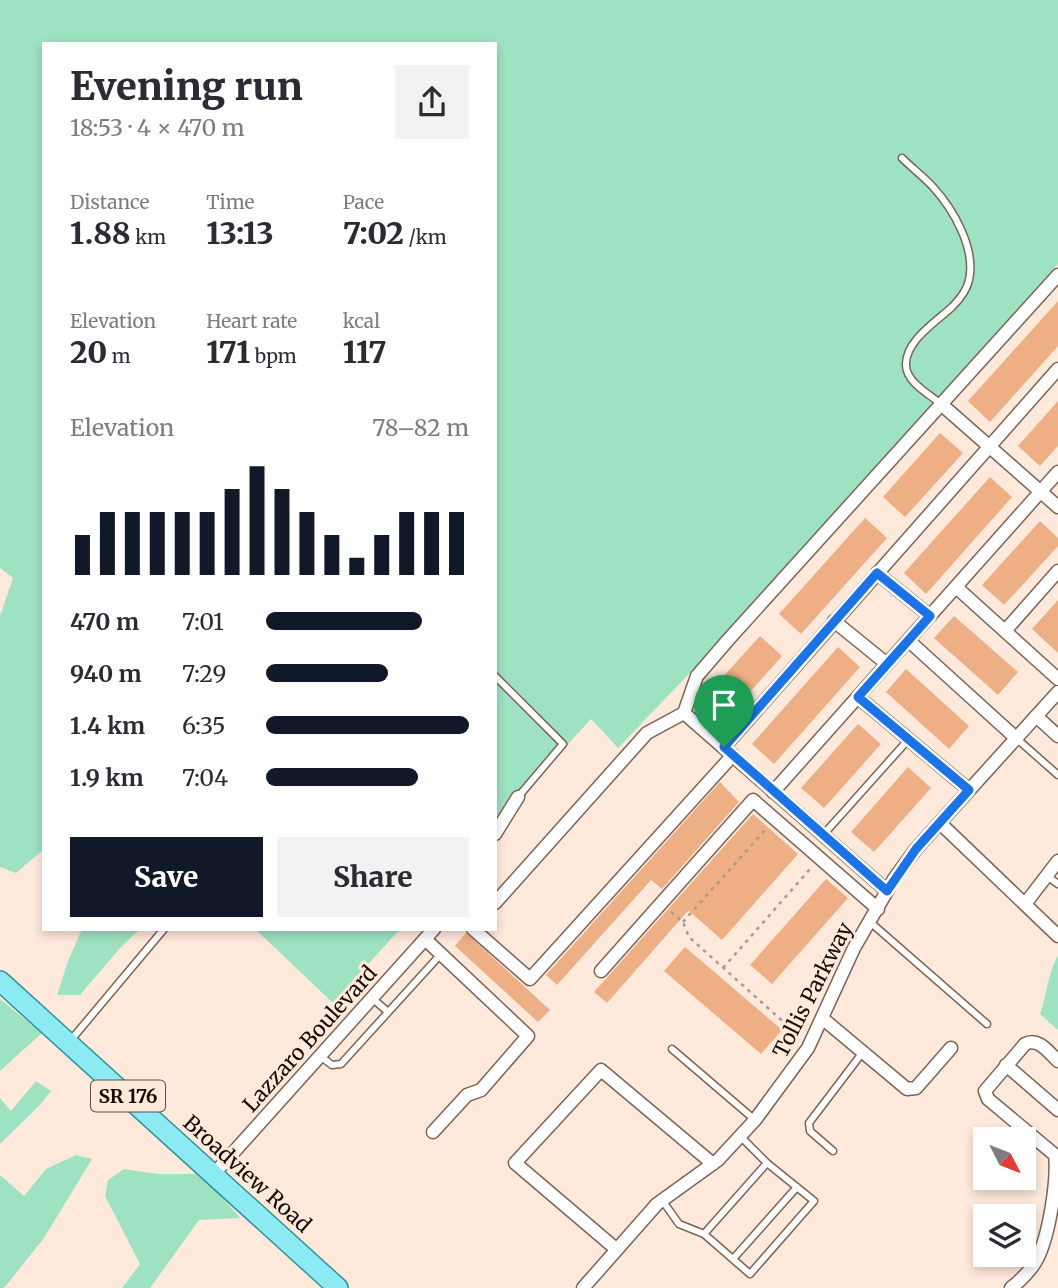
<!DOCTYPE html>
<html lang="en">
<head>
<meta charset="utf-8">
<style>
  body { margin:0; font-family:Merriweather,serif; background:#f2f2f3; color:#2b2b33; height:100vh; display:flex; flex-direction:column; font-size:26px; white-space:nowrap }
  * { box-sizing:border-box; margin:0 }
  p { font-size:23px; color:#7c7c81 }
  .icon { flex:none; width:38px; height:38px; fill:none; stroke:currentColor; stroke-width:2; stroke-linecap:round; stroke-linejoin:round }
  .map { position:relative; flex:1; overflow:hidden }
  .panel { position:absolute; left:42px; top:42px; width:455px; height:889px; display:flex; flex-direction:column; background:#fff; border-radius:0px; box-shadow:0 4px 10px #0003 }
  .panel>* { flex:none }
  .needle { width:46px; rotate:132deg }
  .tools { position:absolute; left:973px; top:1127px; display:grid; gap:14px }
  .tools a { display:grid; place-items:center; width:63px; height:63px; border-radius:0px; background:#fff; box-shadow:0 4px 10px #0003; font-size:35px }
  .pin { position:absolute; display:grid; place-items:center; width:60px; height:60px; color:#fff; margin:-72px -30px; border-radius:50% 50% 50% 0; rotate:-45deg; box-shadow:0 0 7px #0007 }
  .pin .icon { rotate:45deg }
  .round { display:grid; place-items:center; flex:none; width:74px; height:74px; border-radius:0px; background:#f2f2f3 }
  .headline { display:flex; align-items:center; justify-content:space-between; height:119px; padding:0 28px }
  h1 { font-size:38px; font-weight:800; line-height:52px }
  .figures { display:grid; grid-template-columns:repeat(3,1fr); gap:10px; height:119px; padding:7px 28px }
  .figures div { display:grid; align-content:center }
  .figures b { font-size:30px; font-weight:800 }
  .figures small { font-size:19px; font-weight:400 }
  .figures p { font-size:19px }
  .chart { height:196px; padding:14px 28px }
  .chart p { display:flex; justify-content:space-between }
  .chart svg { width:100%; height:126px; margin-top:7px; stroke:#111827; stroke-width:6 }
  .cta { display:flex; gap:14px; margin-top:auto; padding:14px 28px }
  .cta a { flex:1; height:80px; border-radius:0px; background:#111827; color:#fff; font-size:28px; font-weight:800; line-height:80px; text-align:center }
  .cta a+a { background:#f2f2f3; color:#2b2b33 }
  ul { padding:0 28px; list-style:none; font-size:23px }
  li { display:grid; grid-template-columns:112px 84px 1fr; align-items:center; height:52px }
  li i { height:18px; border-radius:9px; background:#111827 }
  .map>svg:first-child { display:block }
</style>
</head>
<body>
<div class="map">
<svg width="1058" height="1288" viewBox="0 0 1058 1288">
  <rect width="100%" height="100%" fill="#ffe9db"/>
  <path fill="#9de3c2" d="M0,0h1058v264l-322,361 -118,123 -27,-29 -96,105v-780h-451v805l-28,24 -16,-6v-251l13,-38 -13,-10z
    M82,929h58l-19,18 -41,48h-23l11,-34z
    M255,929h145l-67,74z
    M1058,955v75l-18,-16c7,-20 8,-41 18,-59z
    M0,999l42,34 -42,38z
    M36,1081l15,10 -13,16 -38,37v-46l11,13z
    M76,1155l16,4 -48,79 -40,50h-4v-113l24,21 22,-27z
    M124,1169l34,5h38l25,22 19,22 -41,2 -49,68h-28l18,-24 -35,-68 3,-16z"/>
  <path fill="#efaf85" d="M1058,301v45l-68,76 -22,-21z
    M1058,401v45l-18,20 -22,-20z
    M940,433l23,20 -58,64 -22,-20z
    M990,477l22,20 -86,97 -22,-21z
    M865,518l22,20 -86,96 -22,-20z
    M1040,521l18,17v8l-54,59 -22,-20z
    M1058,600v53l-26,-24z
    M954,616l64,56 -20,23 -64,-57z
    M760,636l22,20 -57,64 -23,-20z
    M838,647l22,20 -86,97 -22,-20z
    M906,669l63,57 -20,23 -63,-57z
    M858,724l23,20 -57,64 -23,-20z
    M908,767l23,21 -57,64 -23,-20z
    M720,782l19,20 -77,87 -11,-9 -94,105 -11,-10z
    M753,814l45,40 -76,86 -33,-29 -3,2 -79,90 -13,-11z
    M826,879l22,19 -76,86 -22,-19z
    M466,933l84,77 -12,12 -83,-76z
    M685,947l97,83 -21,24 -97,-83z"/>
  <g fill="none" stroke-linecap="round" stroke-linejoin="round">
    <defs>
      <path id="lane" d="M902,158c10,10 22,19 31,29 21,23 43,62 36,93 -2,10 -10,20 -17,27 -15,14 -47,34 -46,58 0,17 23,29 35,39
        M495,676l68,68 -45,53
        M1016,738l42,37
        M823,835l85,-95
        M1047,876l11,8
        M870,922l117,102
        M372,998l16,14
        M71,1040l93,-111
        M672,1049l83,71
        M320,1056l12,9 9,-1 100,-110
        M740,1136l27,27
        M833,1151l-23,-20 -1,-8 54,-71
        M662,1200l17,24 25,10 63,-71 47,38 -64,73 -46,-40
        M733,1259l64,-72"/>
      <path id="street" d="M941,404l117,103
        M877,573l53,43
        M956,587l102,92
        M834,621l53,43
        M1005,631l53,-60
        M909,641l107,97
        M858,697l111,93
        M684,713l203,178
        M1036,716l22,20
        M724,747l334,-378
        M773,792l285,-320
        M940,823l118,113
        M495,834l23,-37
        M495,903l152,-170 37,-20 13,-37 31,-36 330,-365
        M1025,904l33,-43
        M473,929l57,50 203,-224
        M425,939l103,97 -47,54 -14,5 -34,37
        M601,971l152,-171 125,109
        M822,1018l85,71 9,-1 35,-40
        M1006,1065l52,45
        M214,1174l220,-245
        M616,1249l-101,-86 86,-93 112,94
        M583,1288l74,-84 61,-44 37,-40 53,-72 46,-100 40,-69 22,-30 142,-157
        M1011,1288c9,-7 21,-19 26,-29 12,-23 21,-79 18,-104l-67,-56 -3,-8 40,-47c14,-7 24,9 33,17"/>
      <path id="primary" d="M0,981l338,307"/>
    </defs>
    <use href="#lane" stroke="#7c6455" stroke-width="9"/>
    <use href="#street" stroke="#7c6455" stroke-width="15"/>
    <use href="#primary" stroke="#30949a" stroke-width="22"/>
    <path stroke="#aa998e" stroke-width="2.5" stroke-dasharray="3.5 5" stroke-linecap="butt" d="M671,912l12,10 6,15 109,98
      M683,922l84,-94
      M723,968l88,-100"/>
    <use href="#lane" stroke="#fff" stroke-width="6"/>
    <use href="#street" stroke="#fff" stroke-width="12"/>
    <use href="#primary" stroke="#8cebf2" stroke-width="19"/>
  </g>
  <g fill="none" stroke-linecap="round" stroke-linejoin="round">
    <defs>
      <path id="route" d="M877,573l53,43 -72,81 111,93 -53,59 -29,42 -163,-144z"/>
    </defs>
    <use href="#route" stroke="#fff" stroke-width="14"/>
    <use href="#route" stroke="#1a73e8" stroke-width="9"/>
  </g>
  <g text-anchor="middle" stroke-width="6" stroke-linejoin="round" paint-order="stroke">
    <rect fill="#ffe9db" stroke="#5a4e46" stroke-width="2" x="91" y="1080.5" width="74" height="31" rx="5"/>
    <g font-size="19" font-weight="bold" fill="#140b06">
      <text x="128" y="1103">SR 176</text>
    </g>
    <g font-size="21" fill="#140b06" stroke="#ffe9db">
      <text transform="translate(813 990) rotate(-63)" y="7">Tollis Parkway</text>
      <text transform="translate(310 1039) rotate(-48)" y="7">Lazzaro Boulevard</text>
      <text transform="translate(247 1174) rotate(42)" y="7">Broadview Road</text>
    </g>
  </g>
</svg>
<div class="tools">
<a><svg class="needle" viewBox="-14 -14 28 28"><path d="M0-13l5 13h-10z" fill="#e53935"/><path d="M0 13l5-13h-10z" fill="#7c7c81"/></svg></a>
<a><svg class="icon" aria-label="layers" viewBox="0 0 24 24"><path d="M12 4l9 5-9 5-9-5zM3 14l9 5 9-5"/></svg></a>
</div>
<div class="pin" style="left:724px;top:747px;background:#1e9e55"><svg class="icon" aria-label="arrive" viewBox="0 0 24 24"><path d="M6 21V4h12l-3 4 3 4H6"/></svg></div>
<section class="panel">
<div class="headline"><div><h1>Evening run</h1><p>18:53 · 4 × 470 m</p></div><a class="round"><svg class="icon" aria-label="share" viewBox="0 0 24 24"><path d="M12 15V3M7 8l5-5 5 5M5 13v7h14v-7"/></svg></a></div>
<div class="figures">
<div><p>Distance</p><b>1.88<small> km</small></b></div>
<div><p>Time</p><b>13:13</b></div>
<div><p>Pace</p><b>7:02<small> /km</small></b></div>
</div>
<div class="figures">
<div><p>Elevation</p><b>20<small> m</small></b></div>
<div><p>Heart rate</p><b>171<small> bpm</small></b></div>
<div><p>kcal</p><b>117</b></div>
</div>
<div class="chart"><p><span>Elevation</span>78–82 m</p>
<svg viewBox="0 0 160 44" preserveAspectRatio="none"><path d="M5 44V30M15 44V22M25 44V22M35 44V22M45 44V22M55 44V22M65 44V14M75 44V6M85 44V14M95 44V22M105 44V30M115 44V38M125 44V30M135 44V22M145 44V22M155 44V22"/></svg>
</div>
<ul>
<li><b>470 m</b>7:01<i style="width:77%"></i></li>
<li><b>940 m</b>7:29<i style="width:60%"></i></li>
<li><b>1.4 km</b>6:35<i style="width:100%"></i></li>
<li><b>1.9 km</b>7:04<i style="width:75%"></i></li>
</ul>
<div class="cta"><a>Save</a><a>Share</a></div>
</section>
</div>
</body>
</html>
